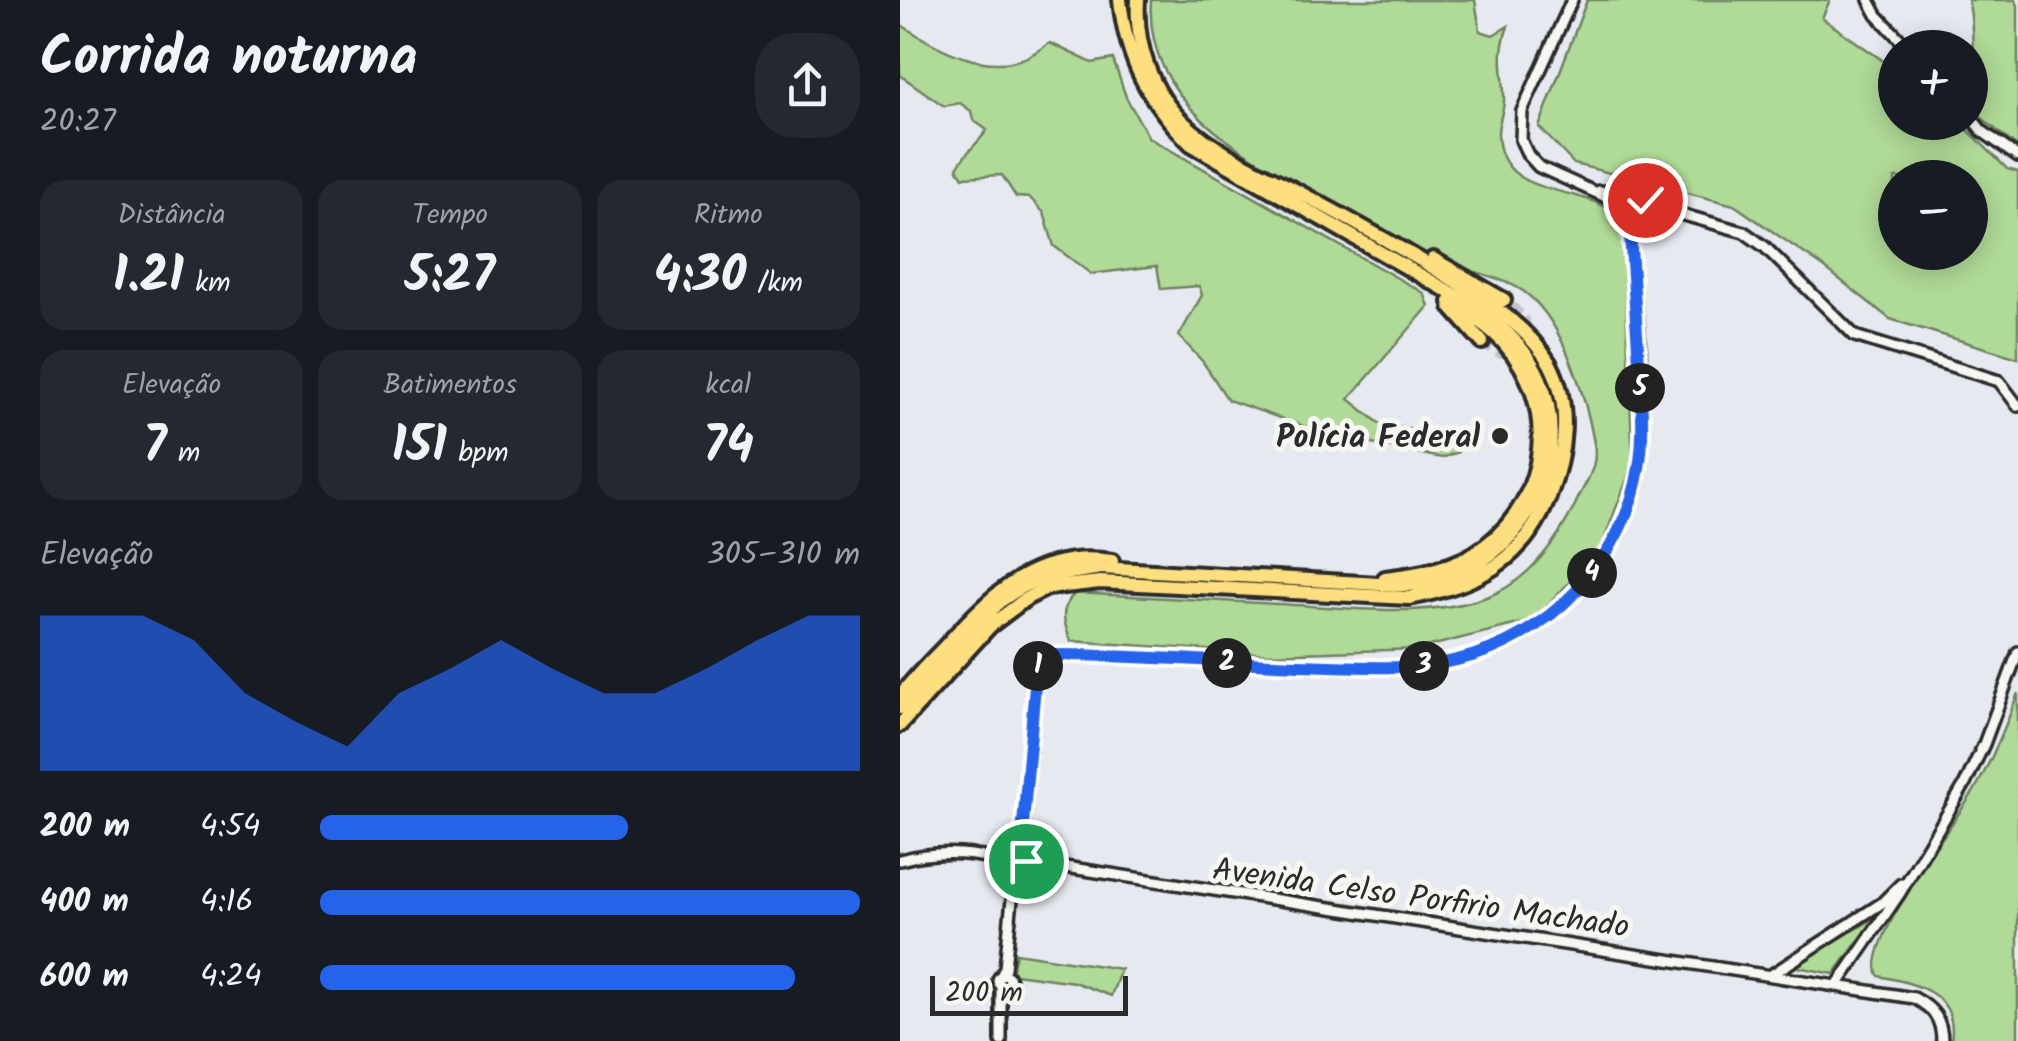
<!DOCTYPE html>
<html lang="pt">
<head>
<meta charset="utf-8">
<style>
  body { margin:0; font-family:Kalam,sans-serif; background:#242831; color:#f1f3f6; height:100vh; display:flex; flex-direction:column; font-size:38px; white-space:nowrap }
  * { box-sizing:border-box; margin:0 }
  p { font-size:32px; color:#9ea1a6 }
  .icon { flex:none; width:55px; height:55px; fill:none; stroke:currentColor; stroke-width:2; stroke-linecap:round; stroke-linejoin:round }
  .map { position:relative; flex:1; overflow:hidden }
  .side { display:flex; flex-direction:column; background:#171b24; width:900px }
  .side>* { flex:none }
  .buttons { position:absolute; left:978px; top:30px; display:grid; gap:20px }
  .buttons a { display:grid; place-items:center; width:110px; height:110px; border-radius:50%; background:#171b24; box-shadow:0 5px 25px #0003; font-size:50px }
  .scale { position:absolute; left:30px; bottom:25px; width:198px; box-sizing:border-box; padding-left:10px; border:5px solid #2b2b2b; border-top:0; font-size:28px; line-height:35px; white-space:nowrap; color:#2b2b2b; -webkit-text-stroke:8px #f6f6f2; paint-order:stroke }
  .pin { position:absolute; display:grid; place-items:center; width:85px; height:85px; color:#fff; margin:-42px; border:5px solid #fff; border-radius:50%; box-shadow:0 2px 10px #0007 }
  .km { position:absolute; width:50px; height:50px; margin:-25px; border-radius:50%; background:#222; color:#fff; font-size:28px; line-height:50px; text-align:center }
  .round { display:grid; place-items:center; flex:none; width:105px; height:105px; border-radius:40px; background:#242831 }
  .head { display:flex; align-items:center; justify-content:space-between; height:170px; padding:0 40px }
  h1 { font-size:55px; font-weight:700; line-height:75px }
  .figures { display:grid; grid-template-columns:repeat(3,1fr); gap:15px; height:170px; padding:10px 40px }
  .figures div { display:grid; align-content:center; border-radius:25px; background:#242831; text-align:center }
  .figures b { font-size:50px; font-weight:700 }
  .figures small { font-size:28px; font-weight:400 }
  .figures p { font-size:28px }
  .chart { height:280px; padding:20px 40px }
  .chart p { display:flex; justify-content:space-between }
  .chart svg { width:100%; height:180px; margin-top:10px; fill:#2563eb; opacity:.7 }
  ul { padding:0 40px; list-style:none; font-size:32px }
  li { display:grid; grid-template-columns:160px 120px 1fr; align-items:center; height:75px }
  li i { height:25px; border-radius:12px; background:#2563eb }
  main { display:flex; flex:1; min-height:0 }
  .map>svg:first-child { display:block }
</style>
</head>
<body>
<main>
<section class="side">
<div class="head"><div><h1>Corrida noturna</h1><p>20:27</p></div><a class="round"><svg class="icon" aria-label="share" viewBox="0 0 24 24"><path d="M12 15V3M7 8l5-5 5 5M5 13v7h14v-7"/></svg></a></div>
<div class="figures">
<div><p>Distância</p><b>1.21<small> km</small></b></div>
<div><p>Tempo</p><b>5:27</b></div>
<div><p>Ritmo</p><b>4:30<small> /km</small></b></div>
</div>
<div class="figures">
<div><p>Elevação</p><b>7<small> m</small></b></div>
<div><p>Batimentos</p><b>151<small> bpm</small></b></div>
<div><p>kcal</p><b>74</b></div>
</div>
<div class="chart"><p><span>Elevação</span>305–310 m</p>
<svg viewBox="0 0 160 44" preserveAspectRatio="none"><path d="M0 44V6L10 6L20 6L30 12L40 25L50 32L60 38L70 25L80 19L90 12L100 19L110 25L120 25L130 19L140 12L150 6L160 6V44z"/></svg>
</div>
<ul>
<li><b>200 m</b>4:54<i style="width:57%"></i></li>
<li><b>400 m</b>4:16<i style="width:100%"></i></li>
<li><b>600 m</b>4:24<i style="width:88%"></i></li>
</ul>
</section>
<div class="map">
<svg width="1118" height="1041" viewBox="0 0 1118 1041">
  <rect width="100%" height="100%" fill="#e6eaf0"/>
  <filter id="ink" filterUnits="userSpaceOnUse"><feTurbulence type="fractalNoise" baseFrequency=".01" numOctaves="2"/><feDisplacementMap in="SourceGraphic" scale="20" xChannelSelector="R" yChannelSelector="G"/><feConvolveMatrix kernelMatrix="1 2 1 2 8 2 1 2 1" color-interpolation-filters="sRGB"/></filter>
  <g filter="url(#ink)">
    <path fill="#b0da97" stroke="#6e8261" stroke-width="2.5" fill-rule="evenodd" d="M251,0h324l5,31 13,4 15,-9c-12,34 -3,44 -4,76 -1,11 -6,21 -6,31 1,70 88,48 124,86l11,245 -32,84 -67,72 -116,29 -149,5 -198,-13c-8,-19 -12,-32 4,-48 67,3 135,7 203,11 66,3 157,17 218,-11 34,-15 63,-55 79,-88 10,-23 24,-37 19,-62 -8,-45 -30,-120 -67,-149 -21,-17 -65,-24 -91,-36 -35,-15 -67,-36 -100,-53 -82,-45 -192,-95 -185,-205z
      M687,0h243l-8,18 73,51v53l66,1 46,46 11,3v186l-128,-39 -66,-52 -90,-62 -160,-41 -35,-37zM995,178h75v74h-75z
      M1068,0h47l3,5v143l-35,-29 -12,-18 -1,-34 4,-4c-3,-22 0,-42 -6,-63z
      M0,24c34,23 87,53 129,32 7,-4 14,-9 21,-13l42,20 21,-4 13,38 23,41 275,155 5,13 -80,93 30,24 80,14 -1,15 -16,6 -110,-22 -104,-36 -25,-38 -24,-26 23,-41 -3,-9 -38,3 -4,-23 -66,8 -37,-28 -10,-33 -14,-15 -14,-1 -14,-22 -39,2 -6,-9c8,-16 21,-24 30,-38l-14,-10 -2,-9 -11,-8 -16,3 -44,-31z
      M1118,693v348h-67c8,-48 -34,-57 -72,-65 -21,-26 76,-155 95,-185 18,-31 32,-65 44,-98z
      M975,918l-41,56 -42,-8z
      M116,953l105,16 -10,27 -37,-14 -59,-8 -3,-2z"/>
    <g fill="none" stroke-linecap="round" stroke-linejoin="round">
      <path stroke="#c1c4c9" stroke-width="12" stroke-dasharray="12 6" stroke-linecap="butt" d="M582,342l18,10 11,-4 14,-18 -1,-10 -20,-20"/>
      <defs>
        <path id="minor" d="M672,0l-50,111 -1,29 7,15 11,12 80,36 47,7 78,22 21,15 90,89 144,45 19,25
          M969,0l8,15 31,33
          M1070,116l12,15 36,26
          M699,191l27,3 35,14
          M730,234l10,-31
          M122,856l14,-182 6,-19c96,0 191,9 287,11 43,1 86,4 128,-6 91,-20 167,-99 182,-192 11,-69 -4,-163 -9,-234l-11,-31
          M0,860c37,-10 86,-10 118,11l7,-4 1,-6 -11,-5 -5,9
          M126,861l888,137c19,10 28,21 28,43
          M871,975l111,-72 19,-19
          M98 981a6 6 0 1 1 12 0a6 6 0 1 1-12 0Z
          M101,976l4,-8 10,-98
          M938,984l62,-91 65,-109 19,-40 34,-92
          M101,986v55"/>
        <path id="highway" d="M533,259l71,41
          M551,307l31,35
          M485,578c34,-4 72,-10 100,-32 65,-49 73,-143 19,-203 -15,-17 -35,-29 -54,-41
          M0,696c14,-19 31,-35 47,-52 46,-51 90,-94 165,-83
          M0,708l99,-106 22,-15 23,-10 57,-9 295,17c107,3 184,-107 144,-206 -12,-29 -36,-50 -59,-69l-290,-166c-43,-43 -64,-83 -71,-144
          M0,725l90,-99 37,-28 20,-10 53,-6 309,16c66,-13 114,-35 140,-101 16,-42 23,-91 1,-133 -20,-34 -57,-59 -90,-80 -54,-34 -109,-64 -165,-94 -37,-19 -80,-38 -110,-66 -34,-31 -50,-80 -47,-124"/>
      </defs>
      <use href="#minor" stroke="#2b2b2b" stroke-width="16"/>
      <use href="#highway" stroke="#2b2b2b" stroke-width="20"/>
      <use href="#minor" stroke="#f6f6f2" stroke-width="9"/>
      <use href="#highway" stroke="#fddf80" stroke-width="12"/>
    </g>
  </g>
  <g fill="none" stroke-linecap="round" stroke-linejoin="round" filter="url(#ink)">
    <defs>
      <path id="route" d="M126,861l-4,-5v-20l14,-162 6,-19c96,-1 191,9 287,11 43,1 86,4 128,-6 91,-21 167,-99 182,-192 6,-35 2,-70 0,-106 -3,-42 -6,-85 -9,-128l10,-26 -4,-12 9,4"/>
    </defs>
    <use href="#route" stroke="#fff" stroke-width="20"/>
    <use href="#route" stroke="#2563eb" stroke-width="12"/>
  </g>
  <circle fill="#2b2b2b" stroke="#f6f6f2" stroke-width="4" cx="600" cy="436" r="10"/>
  <g text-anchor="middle" stroke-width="10" stroke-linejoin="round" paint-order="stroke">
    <g font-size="32" font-weight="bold" fill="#2b2b2b" stroke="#f6f6f2" text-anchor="end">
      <text x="580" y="447">Polícia Federal</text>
    </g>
    <g font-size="32" fill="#2b2b2b" stroke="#f6f6f2">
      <text transform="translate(521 897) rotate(8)" y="11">Avenida Celso Porfirio Machado</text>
    </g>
  </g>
</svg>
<div class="buttons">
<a>+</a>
<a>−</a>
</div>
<div class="scale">200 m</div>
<div class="pin" style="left:126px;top:861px;background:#1e9e55"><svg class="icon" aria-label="arrive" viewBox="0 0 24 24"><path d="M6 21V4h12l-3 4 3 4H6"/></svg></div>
<div class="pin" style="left:745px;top:200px;background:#d93025"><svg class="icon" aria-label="check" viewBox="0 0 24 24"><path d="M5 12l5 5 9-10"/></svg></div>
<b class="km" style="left:138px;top:666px">1</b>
<b class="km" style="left:327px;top:663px">2</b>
<b class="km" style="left:524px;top:666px">3</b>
<b class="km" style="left:692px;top:573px">4</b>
<b class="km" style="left:740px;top:388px">5</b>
</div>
</main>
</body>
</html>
